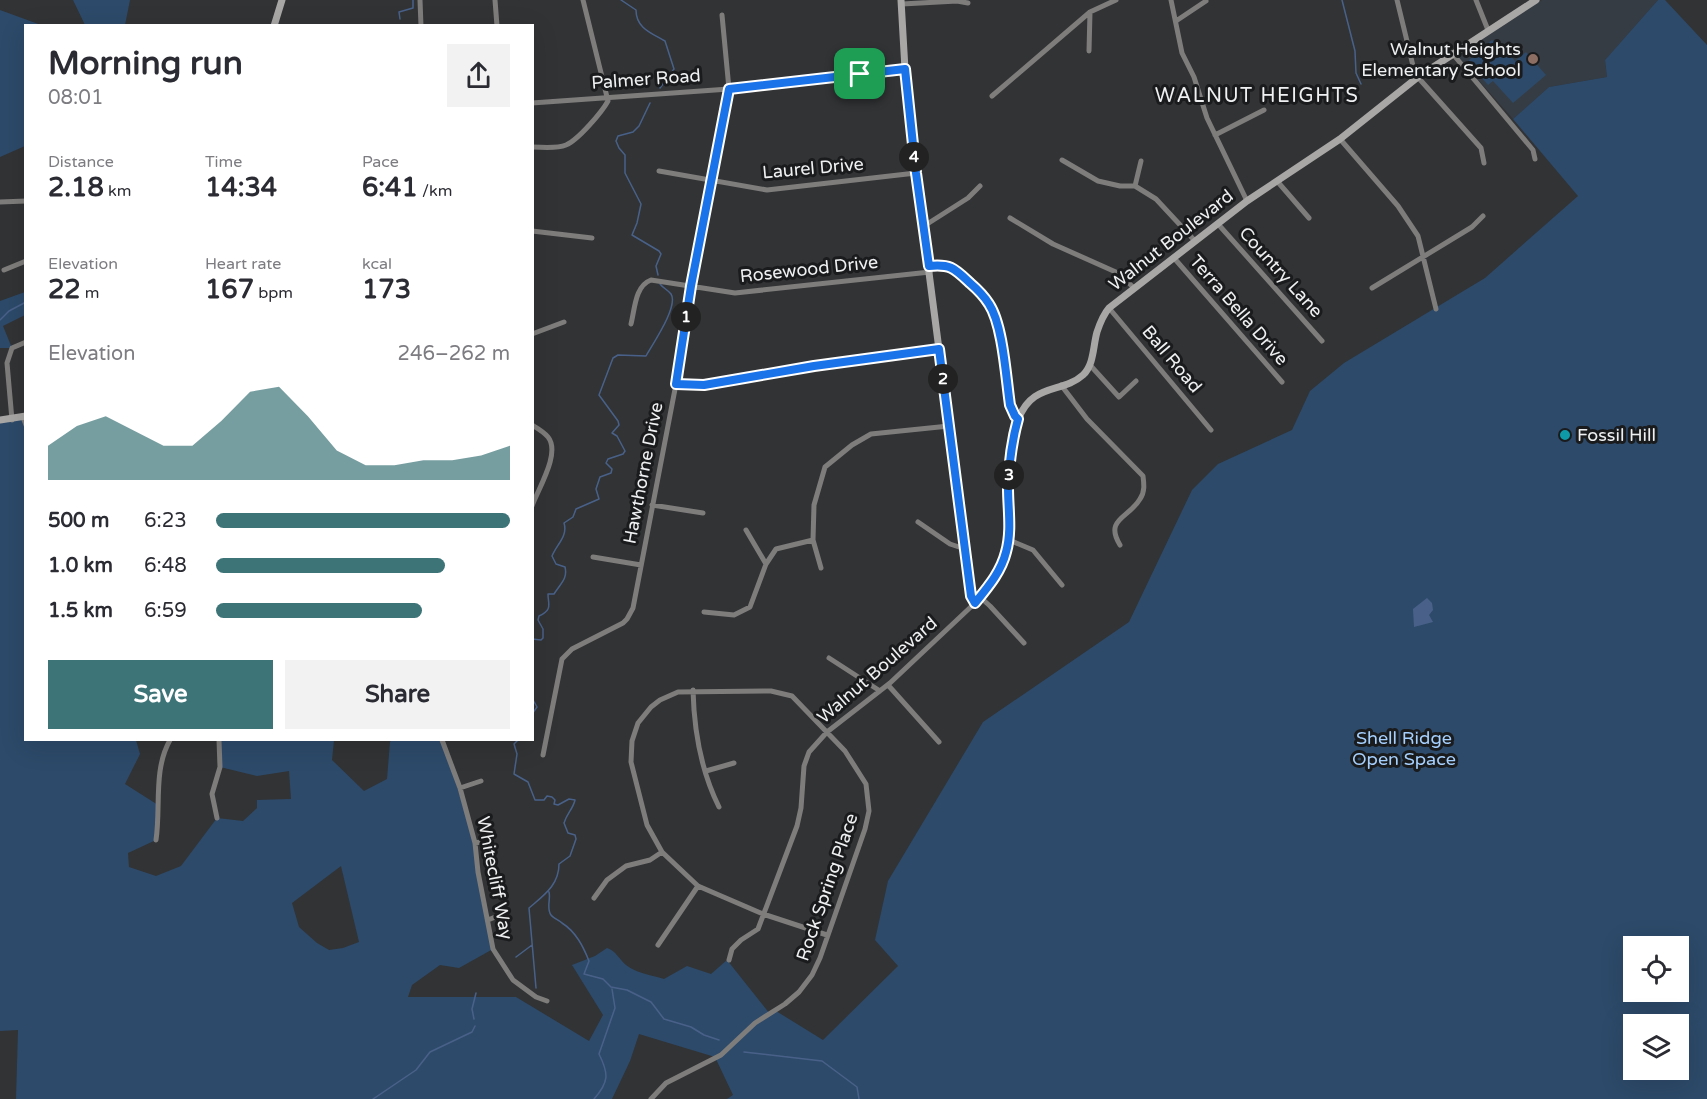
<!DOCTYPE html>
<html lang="en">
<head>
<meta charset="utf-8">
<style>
  body { margin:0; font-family:"Varela Round",sans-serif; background:#f2f2f3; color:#2b2b33; height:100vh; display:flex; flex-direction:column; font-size:22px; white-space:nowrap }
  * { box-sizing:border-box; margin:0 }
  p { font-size:20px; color:#7c7c81 }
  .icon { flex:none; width:33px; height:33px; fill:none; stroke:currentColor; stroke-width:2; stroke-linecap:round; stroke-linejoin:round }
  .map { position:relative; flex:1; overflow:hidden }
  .drawer { position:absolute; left:24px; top:24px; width:510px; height:717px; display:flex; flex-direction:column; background:#fff; border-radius:0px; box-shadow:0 6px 24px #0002 }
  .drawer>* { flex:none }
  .tools { position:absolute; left:1623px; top:936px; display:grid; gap:12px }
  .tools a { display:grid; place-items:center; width:66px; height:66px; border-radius:0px; background:#fff; box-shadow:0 6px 24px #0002; font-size:30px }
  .pin { position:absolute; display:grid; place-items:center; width:51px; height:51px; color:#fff; margin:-26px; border-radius:12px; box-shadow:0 3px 9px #0006 }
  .km { position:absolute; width:30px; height:30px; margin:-15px; border-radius:50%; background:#222; color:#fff; font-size:16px; line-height:30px; text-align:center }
  .round { display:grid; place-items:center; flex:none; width:63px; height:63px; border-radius:0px; background:#f2f2f3 }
  .summary { display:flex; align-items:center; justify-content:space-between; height:102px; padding:0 24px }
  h1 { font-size:33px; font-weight:800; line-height:45px }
  .figures { display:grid; grid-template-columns:repeat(3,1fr); gap:9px; height:102px; padding:6px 24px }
  .figures div { display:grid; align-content:center }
  .figures b { font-size:26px; font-weight:800 }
  .figures small { font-size:16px; font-weight:400 }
  .figures p { font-size:16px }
  .chart { height:168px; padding:12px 24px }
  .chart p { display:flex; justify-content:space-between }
  .chart svg { width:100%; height:108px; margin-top:6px; fill:#3d7478; opacity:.7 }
  .button { display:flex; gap:12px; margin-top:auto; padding:12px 24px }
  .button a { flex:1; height:69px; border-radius:0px; background:#3d7478; color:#fff; font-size:24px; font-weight:800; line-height:69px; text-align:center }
  .button a+a { background:#f2f2f3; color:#2b2b33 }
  ul { padding:0 24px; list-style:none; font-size:20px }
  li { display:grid; grid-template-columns:96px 72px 1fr; align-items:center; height:45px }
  li i { height:15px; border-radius:8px; background:#3d7478 }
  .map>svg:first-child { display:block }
</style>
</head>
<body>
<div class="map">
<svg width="1707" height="1099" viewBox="0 0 1707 1099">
  <rect width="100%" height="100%" fill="#313335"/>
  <path fill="#363c43" d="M1542,0h116l-53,60 2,17 -58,10 -36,32 -55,-62 33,-25z"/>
  <path fill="#2d4a6a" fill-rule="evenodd" d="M73,0h57l-5,25h-40z
    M1658,0h7l42,45v1054h-980l6,-4 -18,-38 -76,-23 -9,27 -18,38h-596l2,-69 -18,1v-611l23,-3 2,8 1,315h110l4,14 -15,30 33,21 -2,35 -28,13 1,14 27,9 25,-10 36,-48 26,3 14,-13v-8l34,-1 -2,-28 -32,5 -37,-9 -1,-27h115l-2,20 32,31 23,-12 3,-37 2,-2h50l33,103 18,106 -34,19 -19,-3 -28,20 -4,12h108l73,44 14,-26 -31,-50 23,-9 12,-8c9,3 12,11 19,17 10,8 25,10 38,14l23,-13 24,8 16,-14 43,54 6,-3 47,29 75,-74 -23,-26 13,-59 95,-159 146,-100 63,-132 26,-26 74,-34 18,-39 34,-28 141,-85 93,-82 -65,-77 36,-32 58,-10 -2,-17zM341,866l18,76 -16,6 -14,2 -12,-7 -18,-16 -7,-24zM1634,946h44v46h-44zM1634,1024h44v46h-44z
    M0,10l41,15 -15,1 -1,120 -25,11z
    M1492,40l10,5 13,16 11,-9 20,23 -33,28 -20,-22 -5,4 -19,-22v-3z
    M25,292v23l-22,11 9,22h-12v-47z"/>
  <path fill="#496189" d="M1427,598l5,5 1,7 -4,5 4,7 -19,5 -1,-18z"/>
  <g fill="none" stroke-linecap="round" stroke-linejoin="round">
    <path stroke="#496189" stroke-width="1.5" d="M621,0l15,10c0,18 15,23 29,31l9,28 -14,19
      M1342,0l13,51 1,22 5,11
      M400,19l-1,-7 14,-4v-8
      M650,103l-11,23 -6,6 -15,4 -2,5 3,7 6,7v18l16,31 -4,19 -5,12 27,16 2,3 -5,12 2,9
      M0,320l9,-9 17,-9
      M532,639l9,1 2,-2v-9l-5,-9 1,-4c14,-6 9,-12 9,-22h6c6,-10 14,-15 11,-27l-9,-3 -4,-8c5,-12 16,-20 12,-33l9,-6 3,-8 23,-10 -3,-10 4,-12 11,-4 1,-4 -6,-6 2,-4 15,-5 2,-3 -8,-15 -5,-3 7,-8 -1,-4 -19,-26 14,-37 5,-3 28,1c6,-11 33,-50 25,-62 -3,-4 -8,-6 -11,-10
      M532,698l5,9 -5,7
      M518,740l-4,4 3,10 -3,20 14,8 7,18h9l3,-4 5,1 3,3 -1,4 4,1 11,-6 6,1c-2,9 -8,13 -11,23l4,10 7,2 1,4 -6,17 -11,8c0,21 -15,31 -30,44l7,80
      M549,892c2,7 -3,16 2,23 2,3 8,5 11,8 14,9 21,23 27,38l-5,13 19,5 8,8 16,3 24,12 13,17 27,8 13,8 15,5
      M516,957l16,-12
      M474,1019l-2,-10 4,-16
      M744,1052l78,9 35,26 2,12
      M373,1099l43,-29 14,-18 42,-20 3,-6
      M594,1099c15,-17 15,-25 5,-45l16,-46 -3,-19"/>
    <path stroke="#7f7d7c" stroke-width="5" d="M420,0l1,26
      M495,0l2,26
      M1171,0l11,53 12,24 13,41 40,83
      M1397,0l18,74 66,74 3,15
      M1476,0l12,30
      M902,4l55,-3 11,2
      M1176,21l30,-20
      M1089,51l1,-39
      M1452,53l81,97 2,9
      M992,96l98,-84 26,-12
      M532,103l197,-14 176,-20
      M1215,135l49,-25
      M1340,139l58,67 20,30 18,73
      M532,147c11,0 24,2 34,-2 12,-5 36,-33 42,-44l-25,-101
      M1062,160l36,21 22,5h15l21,13 39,42
      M659,171l108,19 149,-17
      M1277,181l32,37
      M1135,186l6,-25
      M0,202l26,-1
      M1010,218l43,26 65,29 15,14
      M1218,224l104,117
      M924,226l44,-28 12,-12
      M532,231l60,7
      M1174,258l108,124
      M929,266c22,-1 25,2 41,17 7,6 14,13 19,21 14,22 16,74 20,101l6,11 3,3
      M4,270l22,-9
      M1372,288l100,-61 11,-11
      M1109,308l102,122
      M631,324c4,-16 4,-38 20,-44l84,13 195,-21
      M532,334l32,-12
      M1090,365l29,32 17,-16
      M676,384l28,1 110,-19 125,-17
      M1061,385l26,34 56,57c1,8 2,16 -3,23 -11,19 -36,20 -20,46
      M23,417l3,8
      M12,420l-5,-57 5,-15 14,-6
      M532,425c5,3 12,7 16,12 13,16 -10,52 -16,69
      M652,505l51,8
      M918,522l32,22 15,5
      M746,530l20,34 10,-15 37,-9
      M1009,540l24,10 29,35
      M593,557l48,8
      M821,568l-8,-28 1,-35 11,-38 27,-22 19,-11 78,-8
      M980,597l10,9 34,37
      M704,612l30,3 16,-8 16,-43
      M829,658l51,33
      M888,685l51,57
      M693,690c1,40 8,81 26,117
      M442,740l18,48 15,55 3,29 15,77 20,31 23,17 11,4
      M543,755l19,-96 10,-10 51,-26 4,-4 6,-11 43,-224 15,-98 38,-197 -7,-74
      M706,771l28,-8
      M460,788l21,-7
      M217,818l-5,-24 8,-27 -1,-27
      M156,840c5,-33 -3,-70 14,-100
      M475,843l16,-3
      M594,898l13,-18 19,-14 24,-6 12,-8
      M488,920l12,-5
      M658,945l40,-59
      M729,960l3,-11 9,-9 17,-11 39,-103 4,-18 3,-42 5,-14 18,-20 63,-49 85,-80
      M651,1099l15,-16 55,-28 34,-32 30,-19 14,-12 13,-17 8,-17 45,-129 4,-18 -3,-27 -21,-33 -53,-55 -21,-5 -93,1 -18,8 -9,7 -13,16 -6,18 -1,21 16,63 15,27 36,34 65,28 64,21"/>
    <path stroke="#a9a7a6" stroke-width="7" d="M901,0l6,104 9,69 55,422 4,8c15,-19 32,-39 34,-64 4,-39 -6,-81 9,-119 14,-38 44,-26 65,-45 11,-10 10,-29 14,-43 3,-9 6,-17 12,-24l138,-107 93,-62 78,-62 118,-77
      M274,26l8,-26
      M0,420l26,-4"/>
  </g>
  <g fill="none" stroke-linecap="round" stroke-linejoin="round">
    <defs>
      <path id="route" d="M905,69l11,104 13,93c22,-2 25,2 41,17 7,6 14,13 19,21 14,21 17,74 21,101l5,11 3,3c-6,21 -9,46 -10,69 0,21 4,43 -2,64 -5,20 -18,35 -31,51l-4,-7 -32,-247 -125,17 -110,19 -28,-1 15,-98 38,-197z"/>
    </defs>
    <use href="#route" stroke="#fff" stroke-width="12"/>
    <use href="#route" stroke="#1a73e8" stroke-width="8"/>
  </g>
  <circle fill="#8d6e63" stroke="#1a1b1c" stroke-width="2" cx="1533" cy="59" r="6"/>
  <circle fill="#0f9aa8" stroke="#1a1b1c" stroke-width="2" cx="1565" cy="435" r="6"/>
  <g text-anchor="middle" stroke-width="6" stroke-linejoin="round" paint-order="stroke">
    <g font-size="18" fill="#eef0f1" stroke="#1a1b1c" text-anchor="end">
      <text x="1521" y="55">Walnut Heights<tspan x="1521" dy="21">Elementary School</tspan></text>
      <text x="1577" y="441" text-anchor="start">Fossil Hill</text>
    </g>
    <g font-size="18" fill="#eef0f1" stroke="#1a1b1c">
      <text transform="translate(646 79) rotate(-4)" y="6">Palmer Road</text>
      <text transform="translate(813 168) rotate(-5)" y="6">Laurel Drive</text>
      <text transform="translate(1171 240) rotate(-38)" y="6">Walnut Boulevard</text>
      <text transform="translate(809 269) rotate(-6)" y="6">Rosewood Drive</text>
      <text transform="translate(1281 272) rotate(48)" y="6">Country Lane</text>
      <text transform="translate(1239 310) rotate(49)" y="6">Terra Bella Drive</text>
      <text transform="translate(1172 359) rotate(50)" y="6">Ball Road</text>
      <text transform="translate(643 473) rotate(-79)" y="6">Hawthorne Drive</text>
      <text transform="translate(877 670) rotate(-41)" y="6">Walnut Boulevard</text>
      <text transform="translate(495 878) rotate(79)" y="6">Whitecliff Way</text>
      <text transform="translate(827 887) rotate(-71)" y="6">Rock Spring Place</text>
    </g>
    <g font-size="18" fill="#a5d0ff" stroke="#1a1b1c">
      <text x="1404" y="744">Shell Ridge<tspan x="1404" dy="21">Open Space</tspan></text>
    </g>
    <g font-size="20" letter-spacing="1.5" fill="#eef0f1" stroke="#1a1b1c">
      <text x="1257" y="102">WALNUT HEIGHTS</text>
    </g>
  </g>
</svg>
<div class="tools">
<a><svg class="icon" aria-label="locate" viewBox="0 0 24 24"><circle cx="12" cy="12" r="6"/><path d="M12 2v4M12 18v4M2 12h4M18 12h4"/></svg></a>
<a><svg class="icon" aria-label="layers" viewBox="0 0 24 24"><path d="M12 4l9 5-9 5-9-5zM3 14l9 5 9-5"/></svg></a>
</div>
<div class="pin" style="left:860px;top:74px;background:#1e9e55"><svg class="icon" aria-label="arrive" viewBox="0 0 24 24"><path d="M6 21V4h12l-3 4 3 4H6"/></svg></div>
<b class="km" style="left:686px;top:317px">1</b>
<b class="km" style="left:943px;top:379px">2</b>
<b class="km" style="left:1009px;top:475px">3</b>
<b class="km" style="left:914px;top:157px">4</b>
<section class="drawer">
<div class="summary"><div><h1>Morning run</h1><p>08:01</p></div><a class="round"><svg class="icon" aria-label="share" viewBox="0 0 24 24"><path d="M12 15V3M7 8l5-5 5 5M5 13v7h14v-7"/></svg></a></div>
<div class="figures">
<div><p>Distance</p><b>2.18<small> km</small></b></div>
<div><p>Time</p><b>14:34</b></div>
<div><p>Pace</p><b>6:41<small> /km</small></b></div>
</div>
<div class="figures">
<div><p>Elevation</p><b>22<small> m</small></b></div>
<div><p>Heart rate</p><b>167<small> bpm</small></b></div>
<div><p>kcal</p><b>173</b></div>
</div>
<div class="chart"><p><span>Elevation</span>246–262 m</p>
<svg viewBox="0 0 160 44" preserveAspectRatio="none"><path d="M0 44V30L10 22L20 18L30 24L40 30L50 30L60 20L70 8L80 6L90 18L100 32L110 38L120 38L130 36L140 36L150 34L160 30V44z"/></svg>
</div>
<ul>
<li><b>500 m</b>6:23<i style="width:100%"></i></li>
<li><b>1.0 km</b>6:48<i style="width:78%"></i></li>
<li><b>1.5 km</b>6:59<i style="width:70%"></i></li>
</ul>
<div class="button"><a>Save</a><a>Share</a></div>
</section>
</div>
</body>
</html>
